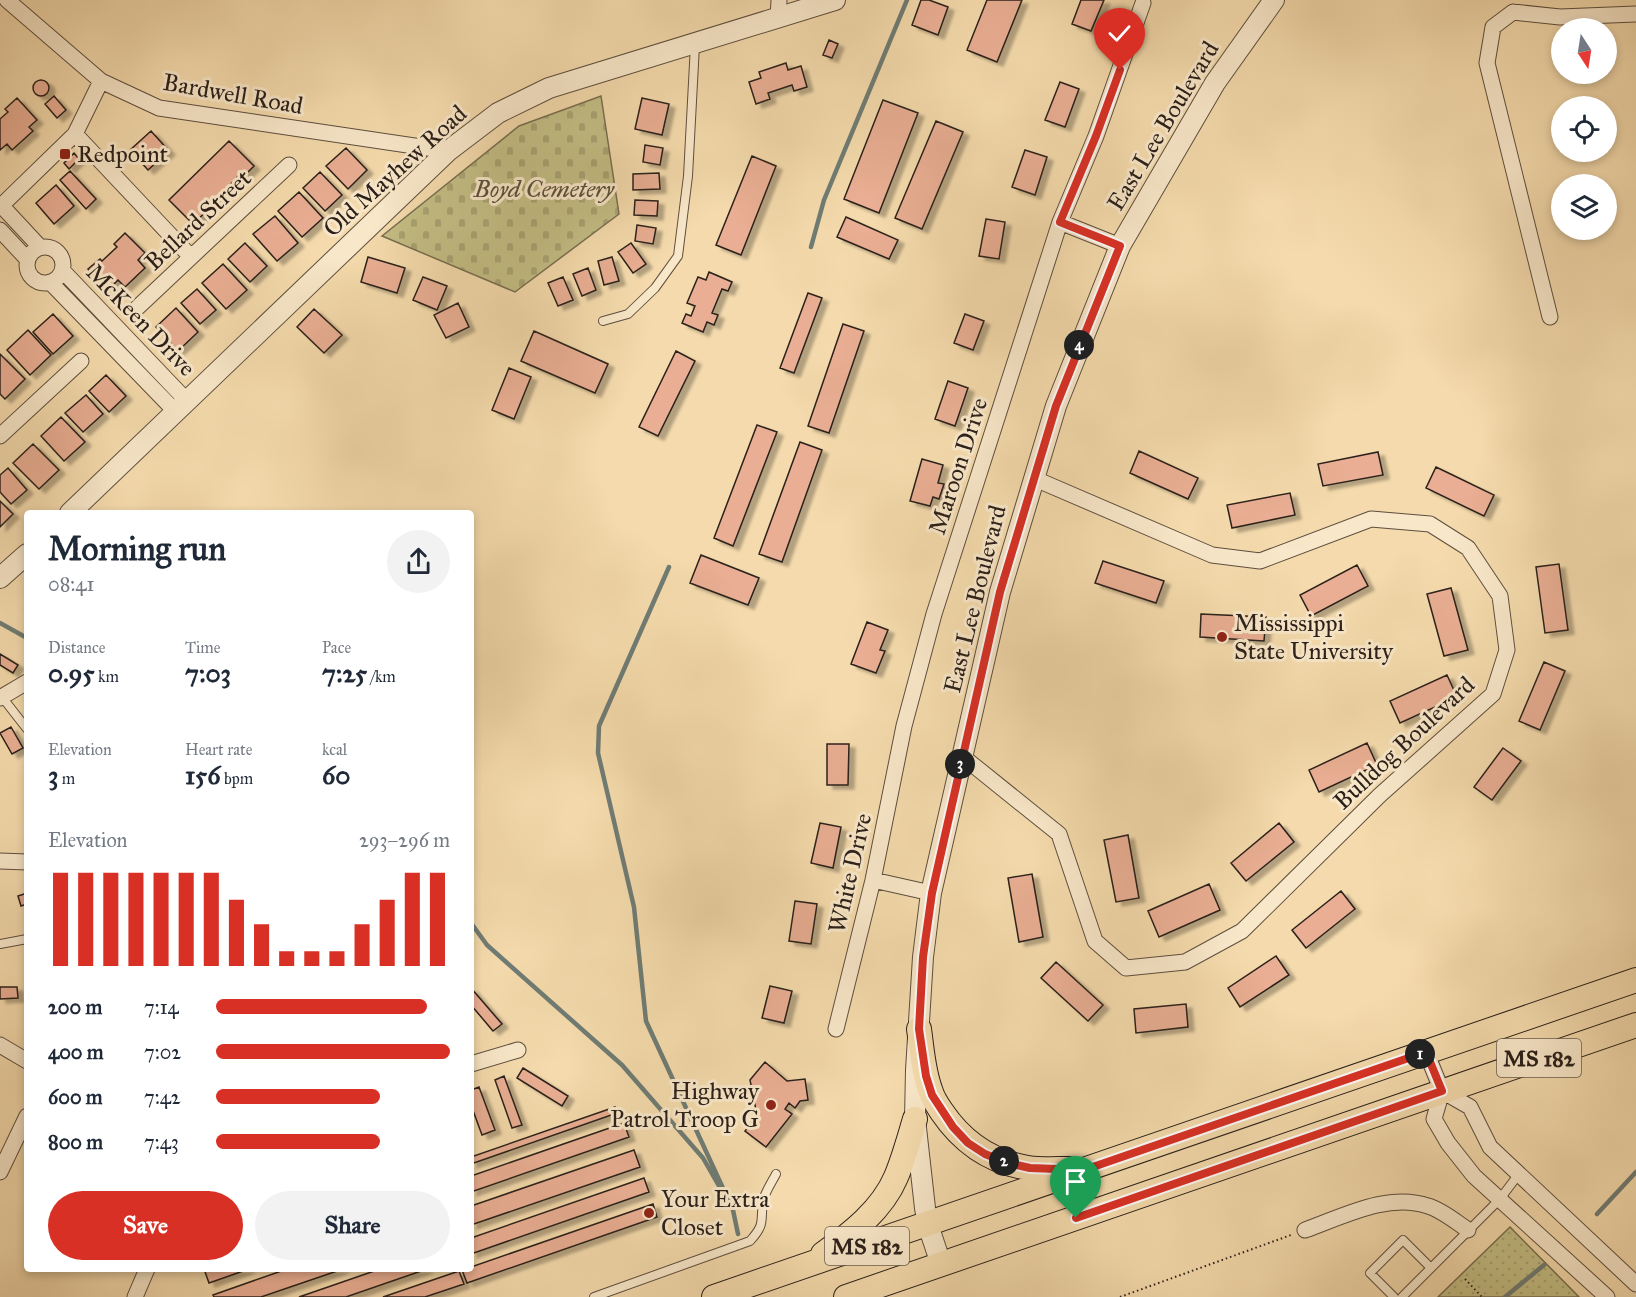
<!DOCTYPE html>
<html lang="en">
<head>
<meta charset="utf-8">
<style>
  body { margin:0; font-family:"IM FELL Great Primer",serif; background:#f2f2f3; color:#1f2937; height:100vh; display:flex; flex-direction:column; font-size:22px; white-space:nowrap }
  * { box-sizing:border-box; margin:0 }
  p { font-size:20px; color:#747a83 }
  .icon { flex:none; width:33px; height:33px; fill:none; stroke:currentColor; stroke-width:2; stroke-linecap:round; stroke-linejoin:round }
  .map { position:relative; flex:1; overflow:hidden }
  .panel { position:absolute; left:24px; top:510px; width:450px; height:762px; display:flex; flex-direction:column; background:#fff; border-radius:6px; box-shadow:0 3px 9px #0003 }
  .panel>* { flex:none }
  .needle { width:39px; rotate:168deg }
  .controls { position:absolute; left:1551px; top:18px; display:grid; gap:12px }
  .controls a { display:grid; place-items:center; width:66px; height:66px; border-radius:50%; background:#fff; box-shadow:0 3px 9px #0003; font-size:30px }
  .pin { position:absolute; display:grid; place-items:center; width:51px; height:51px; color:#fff; margin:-62px -26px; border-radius:50% 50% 50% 0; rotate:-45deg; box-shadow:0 0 6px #0007 }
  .pin .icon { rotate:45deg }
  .km { position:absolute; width:30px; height:30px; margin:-15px; border-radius:50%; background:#222; color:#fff; font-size:16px; line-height:30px; text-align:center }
  .round { display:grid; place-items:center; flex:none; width:63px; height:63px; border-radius:32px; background:#f2f2f3 }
  .head { display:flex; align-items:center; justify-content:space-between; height:102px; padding:0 24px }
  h1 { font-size:33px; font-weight:700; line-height:45px }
  .metrics { display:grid; grid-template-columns:repeat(3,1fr); gap:9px; height:102px; padding:6px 24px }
  .metrics div { display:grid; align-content:center }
  .metrics b { font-size:26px; font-weight:700 }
  .metrics small { font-size:16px; font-weight:400 }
  .metrics p { font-size:16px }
  .chart { height:168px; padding:12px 24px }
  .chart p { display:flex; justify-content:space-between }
  .chart svg { width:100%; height:108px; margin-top:6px; stroke:#d93025; stroke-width:6 }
  .cta { display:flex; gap:12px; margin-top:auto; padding:12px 24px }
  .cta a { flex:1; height:69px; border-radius:36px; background:#d93025; color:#fff; font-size:24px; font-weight:700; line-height:69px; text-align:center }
  .cta a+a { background:#f2f2f3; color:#1f2937 }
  ul { padding:0 24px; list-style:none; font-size:20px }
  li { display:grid; grid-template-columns:96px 72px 1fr; align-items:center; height:45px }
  li i { height:15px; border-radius:8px; background:#d93025 }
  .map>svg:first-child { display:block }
</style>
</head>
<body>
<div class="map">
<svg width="1636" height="1297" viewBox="0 0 1636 1297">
  <defs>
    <pattern id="cemetery-stones" width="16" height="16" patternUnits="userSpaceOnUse" patternTransform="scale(1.5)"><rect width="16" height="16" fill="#c3bd84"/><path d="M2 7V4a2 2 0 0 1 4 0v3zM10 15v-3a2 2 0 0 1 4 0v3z" fill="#a8a271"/></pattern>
    <pattern id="garden-dots" width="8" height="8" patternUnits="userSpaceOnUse" patternTransform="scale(1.5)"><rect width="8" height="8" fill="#c3bd84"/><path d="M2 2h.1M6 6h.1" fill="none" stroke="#a8a271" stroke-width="1.8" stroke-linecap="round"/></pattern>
    <filter id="shadow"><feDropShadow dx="6" dy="4" stdDeviation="1.5" flood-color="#0004"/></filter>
  </defs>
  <rect width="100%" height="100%" fill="#f4daac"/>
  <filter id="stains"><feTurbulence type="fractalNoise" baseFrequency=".00333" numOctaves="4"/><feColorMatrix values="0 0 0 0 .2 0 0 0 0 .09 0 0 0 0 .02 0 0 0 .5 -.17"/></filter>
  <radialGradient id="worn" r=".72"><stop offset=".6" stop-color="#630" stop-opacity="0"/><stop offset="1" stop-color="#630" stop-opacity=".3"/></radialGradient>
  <path fill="url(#cemetery-stones)" stroke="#776e4f" stroke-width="1.5" d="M601,96l18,118 -104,78 -133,-56 137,-110z"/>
  <path fill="url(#garden-dots)" stroke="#776e4f" stroke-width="1.5" d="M1510,1227l69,70h-141z"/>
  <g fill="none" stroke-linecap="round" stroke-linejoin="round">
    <path stroke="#6f7c74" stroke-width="4.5" d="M811,247l13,-47 83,-200
      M669,567l-70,159 -1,27 36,154 12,114 87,189 5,24
      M0,623l27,15
      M471,923l16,22 135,120 81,93 16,28
      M1597,1214l39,-42
      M1505,1297l39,-32"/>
  </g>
  <path fill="#e9ae93" stroke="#2b201a" stroke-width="1.5" filter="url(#shadow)" d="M921,0h8l19,7 -10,28 -26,-10z
    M987,0h35l-25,62 -30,-12z
    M1081,0h23l-13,31 -19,-7z
    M829,40l9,4 -6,14 -9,-3z
    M786,63l2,7 13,-4 6,21 -13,4 -2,-6 -24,8 2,6 -14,5 -7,-22 12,-4 -2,-6z
    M33 88a8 8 0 1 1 16 0a8 8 0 1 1-16 0Z
    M1060,82l19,7 -14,38 -20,-7z
    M54,96l12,14 -9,8 -12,-14z
    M17,98l20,22 -8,7 4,4 -21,19 -5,-6 -7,6v-31l8,-7 -3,-3z
    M642,98l27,6 -7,31 -27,-6z
    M883,100l35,13 -39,100 -35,-14z
    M936,121l27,11 -41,97 -27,-11z
    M151,131l18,20 -21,19 -18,-20z
    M229,141l25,25 -12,12 -3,-3 -8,9 2,2 -40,38 -24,-24z
    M645,145l18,3 -3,17 -17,-3z
    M346,148l21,22 -19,19 -22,-23z
    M1025,150l22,7 -12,38 -23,-8z
    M74,153l5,6 -10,10 -5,-6z
    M752,156l24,10 -35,89 -25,-10z
    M70,171l26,28 -10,10 -26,-29z
    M320,172l22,23 -17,16 -22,-23z
    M659,173l1,16 -27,1v-16z
    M56,185l18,21 -20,18 -18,-21z
    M299,192l24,26 -21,19 -24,-26z
    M635,200l23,1 -1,15 -23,-1z
    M275,216l23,27 -21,18 -24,-27z
    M846,217l52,23 -9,19 -52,-22z
    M986,219l19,3 -6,37 -20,-3z
    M637,225l19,3 -3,16 -18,-3z
    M125,233l20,20 -7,7 7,8 -20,19 -7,-7 -10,10 -20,-21 12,-10 2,2 15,-14 -3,-3z
    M245,243l22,23 -17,16 -22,-23z
    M631,243l15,21 -13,9 -15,-21z
    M368,257l37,11 -8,25 -36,-11z
    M612,257l7,24 -15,4 -6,-24z
    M223,264l24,26 -21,19 -24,-26z
    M588,268l8,22 -14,6 -9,-22z
    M709,272l23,10 -4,9 -6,-2 -10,24 6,2 -4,10 -7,-3 -4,10 -21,-9 4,-9 5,2 4,-10 -8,-3 11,-26 8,3z
    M423,277l24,9 -10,24 -24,-10z
    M563,277l10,23 -15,6 -10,-23z
    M197,289l19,21 -16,14 -19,-21z
    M808,293l14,5 -28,75 -14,-5z
    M458,303l11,24 -23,11 -12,-23z
    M176,308l22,24 -20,19 -22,-24z
    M314,309l28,26 -18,18 -27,-26z
    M53,314l20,22 -20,18 -20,-22z
    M965,314l19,7 -11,29 -19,-7z
    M843,324l21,7 -35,102 -21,-7z
    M28,330l23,25 -21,20 -23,-25z
    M534,331l74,33 -13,29 -74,-32z
    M676,351l19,10 -37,75 -19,-9z
    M0,354l25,25 -20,20 -5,-5z
    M509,368l22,9 -17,42 -22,-9z
    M106,375l20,21 -17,16 -20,-21z
    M948,381l20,7 -13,38 -20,-7z
    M86,395l17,19 -20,18 -18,-19z
    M61,417l24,25 -21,19 -23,-25z
    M757,425l20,7 -44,114 -19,-8z
    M800,442l22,8 -40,112 -23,-8z
    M33,444l26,26 -20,19 -26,-26z
    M1139,451l59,27 -10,21 -58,-26z
    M1378,452l5,23 -60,11 -5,-22z
    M922,459l21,6 -5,18 6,1 -5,15 -6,-2 -3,9 -20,-5z
    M1436,467l58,28 -10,21 -58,-28z
    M8,468l19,22 -16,14 -11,-12v-17z
    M1290,493l5,22 -63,13 -5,-23z
    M0,501l13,13 -13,13z
    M701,555l58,23 -11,27 -58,-22z
    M1103,561l61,20 -8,22 -61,-20z
    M1559,564l9,66 -23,3 -9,-66z
    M1357,565l11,21 -57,30 -11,-21z
    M1451,588l17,62 -24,6 -17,-62z
    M1201,614l65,3 -2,24 -64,-4z
    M867,622l21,8 -8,20 5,1 -9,22 -25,-9z
    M0,654l18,11 -5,8 -13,-8z
    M1544,662l21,9 -25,59 -21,-9z
    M1447,675l10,22 -57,26 -10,-22z
    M11,727l12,21 -11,6 -12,-21z
    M1367,743l10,22 -58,27 -10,-22z
    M827,744h22l-1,41h-21z
    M1503,748l18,13 -29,39 -18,-13z
    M820,823l21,4 -8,41 -22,-5z
    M1279,823l15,19 -48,39 -15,-18z
    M1128,835l11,63 -23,4 -12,-62z
    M1032,874l11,63 -24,5 -11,-64z
    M1209,884l11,26 -61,27 -11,-26z
    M1341,891l14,18 -49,39 -14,-18z
    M27,893v11l-6,2 -3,-10z
    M795,901l22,3 -6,40 -22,-3z
    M1276,956l13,19 -49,32 -12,-19z
    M1056,962l47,43 -15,16 -47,-43z
    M770,986l22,5 -8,32 -22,-5z
    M0,987h17l1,11 -18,1z
    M471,988l31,36 -9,7 -22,-26z
    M1186,1004l2,23 -52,6 -2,-24z
    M765,1062l22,19 18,-2 3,21 -8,1 -5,7 -6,-5 -4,6 7,5 -26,33 -21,-16 14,-18 -3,-3 -6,-30z
    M523,1068l45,28 -6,10 -45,-28z
    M504,1076l18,49 -10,3 -17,-48z
    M479,1087l16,43 -13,5 -11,-30v-15z
    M615,1107l2,6 -146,51v-7z
    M624,1123l5,14 -158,55v-16z
    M634,1150l6,17 -169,58v-19z
    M644,1178l5,14 -178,62v-16z
    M653,1204l4,13 -190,66 -5,-13 9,-1v-2z
    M204,1269h45l-40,14z
    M287,1269h56l-82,28h-47l-1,-2z
    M380,1269h47l-81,28h-47z
    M459,1271l5,13 -39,13h-42z"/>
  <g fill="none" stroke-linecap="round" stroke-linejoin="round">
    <defs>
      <path id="service" d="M603,321l25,-7 27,-26 23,-32 10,-80 7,-131
        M2,697l25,32
        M0,944l27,-5
        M594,1297l156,-56c16,-18 10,-19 13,-40 2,-9 9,-19 13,-27
        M1394,1297l-24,-24 33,-33 28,28
        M1402,1297l98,-98 18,-24"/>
      <path id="minor" d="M7,0l94,81 58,27 289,43
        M1513,12l-20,15 -6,36 63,254
        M1513,12l47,5 76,-3
        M778,19l1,-19
        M75,134l116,123
        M1,205l39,42
        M0,207l75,-73 26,-53
        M1060,222l60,24
        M0,230l27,29
        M27 265a18 18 0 1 1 36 0a18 18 0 1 1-36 0Z
        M62,270l125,131
        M50,282l126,130
        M138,307l151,-142
        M0,436l81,-75
        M0,698l27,-16
        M962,756l97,78 36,107 31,27 59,-6 57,-31 138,-136 113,-101 14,-44 -7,-54 -32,-48 -38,-24 -59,-5 -111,42 -48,-6 -179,-77
        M0,861l27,1
        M873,880l58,13
        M836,1029l37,-149 31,-154 30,-112 126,-392 36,-86 47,-133
        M0,1045l27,16
        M1426,1052l16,39 28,16 20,40 146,137
        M471,1064l47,-14
        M1442,1091l-8,28 14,24 26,33 133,121
        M0,1172l27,-56
        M1305,1230c37,-13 83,-38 123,-24 14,4 28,16 40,24
        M135,1297l12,-28"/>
      <path id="tertiary" d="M70,513l378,-362 50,-38 51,-25 286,-88
        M0,578l27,-24
        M941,1264l-13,-39 -3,-17 -10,-89 1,-49 7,-113 8,-64 69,-301 56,-186 64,-160 95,-163 59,-83"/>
      <path id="primary" d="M919,1029c3,21 4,43 12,63 2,7 7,14 11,20 21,31 49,50 86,56 13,2 28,1 41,1
        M823,1254c28,-20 59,-44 73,-77 8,-19 13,-38 19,-58
        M714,1297l922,-317
        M846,1297l790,-272"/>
    </defs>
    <use href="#service" stroke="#5d4e3e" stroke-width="10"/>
    <use href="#minor" stroke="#5d4e3e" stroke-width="17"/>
    <use href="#tertiary" stroke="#5d4e3e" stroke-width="22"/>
    <use href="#primary" stroke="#2b201a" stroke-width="26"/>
    <path stroke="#2b201a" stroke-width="2" stroke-dasharray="1.5 3" stroke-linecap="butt" d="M1465,1279l17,18
      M1120,1297l171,-62"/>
    <use href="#service" stroke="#f8e7c9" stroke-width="8"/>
    <use href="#minor" stroke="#f8e7c9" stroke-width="15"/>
    <use href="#tertiary" stroke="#f8e7c9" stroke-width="20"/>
    <use href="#primary" stroke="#f4daac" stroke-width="24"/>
  </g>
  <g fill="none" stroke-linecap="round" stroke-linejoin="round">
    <defs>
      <path id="route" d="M1076,1218l366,-127 -16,-39 -342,118 -54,-2 -22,-5 -23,-9 -17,-11 -15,-16 -21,-32 -6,-19 -7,-47 4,-72 9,-64 68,-301 56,-186 64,-160 -60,-24 36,-86 24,-66"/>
    </defs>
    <use href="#route" stroke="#fff" stroke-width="12"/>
    <use href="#route" stroke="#d93025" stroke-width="8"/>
  </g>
  <g fill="#8f2418" stroke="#f8e7c9" stroke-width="2">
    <rect x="59" y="148" width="12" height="12" rx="3"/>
    <circle cx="1222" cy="637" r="6"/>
    <circle cx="771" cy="1105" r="6"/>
    <circle cx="649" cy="1213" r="6"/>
  </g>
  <g text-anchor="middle" stroke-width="6" stroke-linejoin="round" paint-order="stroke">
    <g fill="#f8e7c9" stroke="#685c4e" stroke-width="1.5">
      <rect x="1497" y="1039" width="84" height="38" rx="4.5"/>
      <rect x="825" y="1227" width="84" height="38" rx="4.5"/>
    </g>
    <g font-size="22" font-weight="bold" fill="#2b201a">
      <text x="1539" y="1066">MS 182</text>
      <text x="867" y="1254">MS 182</text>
    </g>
    <g font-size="24" fill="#2b201a" stroke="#f8e7c9">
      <text transform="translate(233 94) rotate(10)" y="8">Bardwell Road</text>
      <text transform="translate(1163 126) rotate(-59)" y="8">East Lee Boulevard</text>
      <text transform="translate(395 171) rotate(-42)" y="8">Old Mayhew Road</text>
      <text transform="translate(198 220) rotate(-43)" y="8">Bellard Street</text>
      <text transform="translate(141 320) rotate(46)" y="8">McKeen Drive</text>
      <text transform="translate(958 466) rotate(-72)" y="8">Maroon Drive</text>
      <text transform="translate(975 599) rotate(-76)" y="8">East Lee Boulevard</text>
      <text transform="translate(1404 743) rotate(-43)" y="8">Bulldog Boulevard</text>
      <text transform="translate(850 873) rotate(-77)" y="8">White Drive</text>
    </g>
    <g font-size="24" fill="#2b201a" stroke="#f8e7c9" text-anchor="start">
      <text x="77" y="162">Redpoint</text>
      <text x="1234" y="631">Mississippi<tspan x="1234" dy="28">State University</tspan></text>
      <text x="759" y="1099" text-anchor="end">Highway<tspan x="759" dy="28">Patrol Troop G</tspan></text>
      <text x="661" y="1207">Your Extra<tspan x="661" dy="28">Closet</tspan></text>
    </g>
    <g font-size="24" font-style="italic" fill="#594f3a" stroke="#f8e7c9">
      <text x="544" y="197">Boyd Cemetery</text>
    </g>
  </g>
  <rect width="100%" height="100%" filter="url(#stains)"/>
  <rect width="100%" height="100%" fill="url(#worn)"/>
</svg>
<div class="controls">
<a><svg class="needle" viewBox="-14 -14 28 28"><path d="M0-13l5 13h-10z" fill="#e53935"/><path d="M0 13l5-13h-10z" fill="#747a83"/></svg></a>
<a><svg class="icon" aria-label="locate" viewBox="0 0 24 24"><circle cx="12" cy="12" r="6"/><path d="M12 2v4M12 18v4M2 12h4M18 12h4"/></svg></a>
<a><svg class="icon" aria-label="layers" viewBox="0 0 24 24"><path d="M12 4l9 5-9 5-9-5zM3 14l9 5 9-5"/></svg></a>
</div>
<div class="pin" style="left:1076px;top:1218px;background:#1e9e55"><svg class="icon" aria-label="arrive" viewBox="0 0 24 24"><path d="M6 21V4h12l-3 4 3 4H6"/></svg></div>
<div class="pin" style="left:1120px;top:70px;background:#d93025"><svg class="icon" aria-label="check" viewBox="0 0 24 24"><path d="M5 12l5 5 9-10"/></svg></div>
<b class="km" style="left:1420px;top:1054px">1</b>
<b class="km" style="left:1004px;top:1161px">2</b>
<b class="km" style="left:960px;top:764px">3</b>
<b class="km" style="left:1079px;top:345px">4</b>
<section class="panel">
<div class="head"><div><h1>Morning run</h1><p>08:41</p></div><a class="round"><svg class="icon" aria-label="share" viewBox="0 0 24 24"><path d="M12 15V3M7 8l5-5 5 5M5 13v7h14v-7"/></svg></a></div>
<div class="metrics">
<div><p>Distance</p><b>0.95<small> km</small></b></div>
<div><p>Time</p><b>7:03</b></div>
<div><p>Pace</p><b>7:25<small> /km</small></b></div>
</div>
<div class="metrics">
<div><p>Elevation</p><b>3<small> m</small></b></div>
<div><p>Heart rate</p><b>156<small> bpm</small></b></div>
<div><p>kcal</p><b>60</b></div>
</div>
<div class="chart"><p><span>Elevation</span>293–296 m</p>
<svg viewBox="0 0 160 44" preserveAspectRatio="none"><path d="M5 44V6M15 44V6M25 44V6M35 44V6M45 44V6M55 44V6M65 44V6M75 44V17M85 44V27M95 44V38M105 44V38M115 44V38M125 44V27M135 44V17M145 44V6M155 44V6"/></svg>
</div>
<ul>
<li><b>200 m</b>7:14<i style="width:90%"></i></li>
<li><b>400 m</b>7:02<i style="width:100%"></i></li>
<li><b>600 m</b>7:42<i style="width:70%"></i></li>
<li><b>800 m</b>7:43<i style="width:70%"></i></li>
</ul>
<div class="cta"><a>Save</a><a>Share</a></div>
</section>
</div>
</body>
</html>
